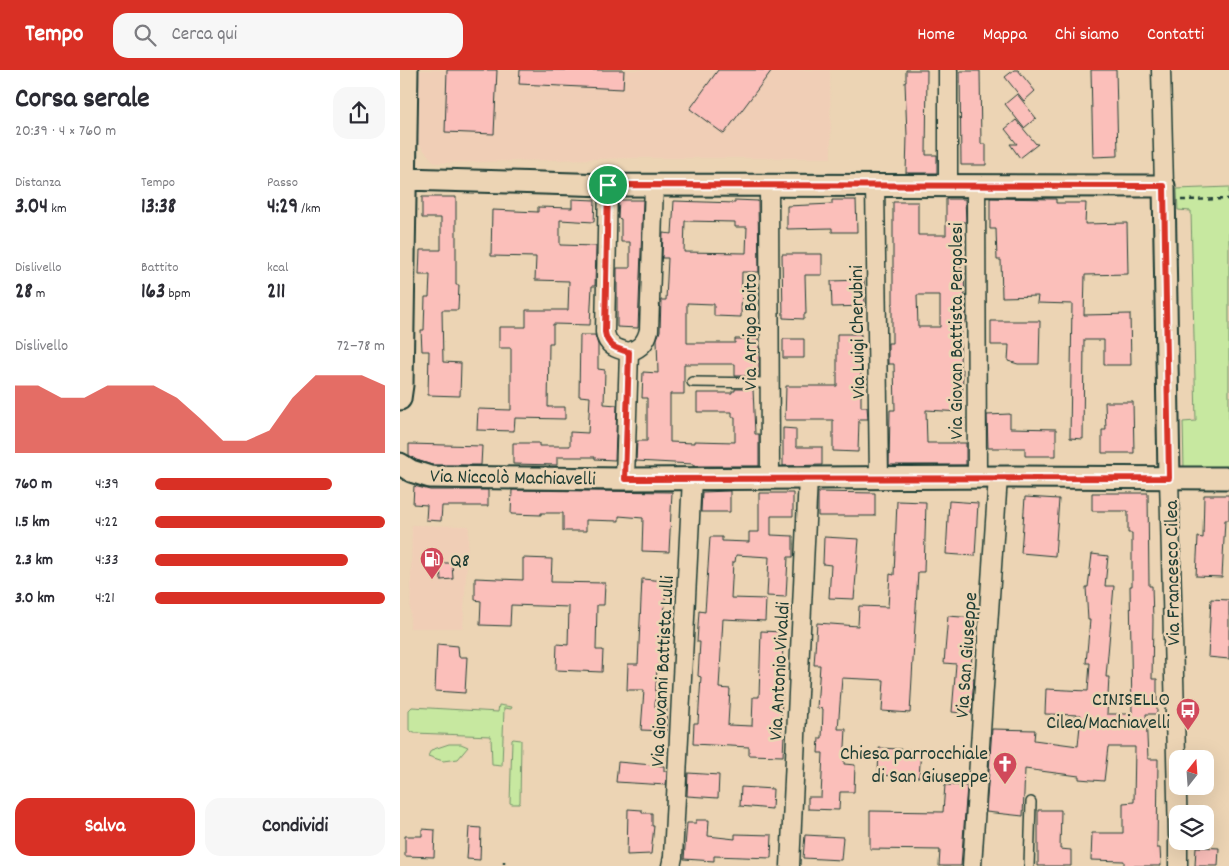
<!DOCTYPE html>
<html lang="it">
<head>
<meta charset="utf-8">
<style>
  body { margin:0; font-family:Dekko,sans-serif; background:#f7f7f7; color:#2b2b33; height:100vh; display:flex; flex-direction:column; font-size:19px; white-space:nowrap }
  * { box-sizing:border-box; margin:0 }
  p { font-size:16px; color:#7c7c81 }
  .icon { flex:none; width:28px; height:28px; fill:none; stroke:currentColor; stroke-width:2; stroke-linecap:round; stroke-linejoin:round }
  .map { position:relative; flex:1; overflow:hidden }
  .sheet { display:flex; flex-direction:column; background:#fff; width:400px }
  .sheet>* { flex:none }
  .needle { width:32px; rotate:17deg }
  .buttons { position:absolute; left:769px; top:680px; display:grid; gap:10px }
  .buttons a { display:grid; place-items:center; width:45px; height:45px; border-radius:10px; background:#fff; box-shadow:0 5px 20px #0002; font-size:25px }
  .pin { position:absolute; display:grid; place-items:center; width:42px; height:42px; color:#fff; margin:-21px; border:2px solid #fff; border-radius:50%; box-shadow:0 1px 5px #0007 }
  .round { display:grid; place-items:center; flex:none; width:52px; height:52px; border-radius:15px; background:#f7f7f7 }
  .head { display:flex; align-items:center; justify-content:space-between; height:85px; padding:0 15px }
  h1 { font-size:28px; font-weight:800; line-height:38px }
  .metrics { display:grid; grid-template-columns:repeat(3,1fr); gap:8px; height:85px; padding:5px 15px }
  .metrics div { display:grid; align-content:center }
  .metrics b { font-size:21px; font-weight:800 }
  .metrics small { font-size:14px; font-weight:400 }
  .metrics p { font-size:14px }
  .chart { height:140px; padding:10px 15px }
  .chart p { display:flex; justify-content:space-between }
  .chart svg { width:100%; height:90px; margin-top:5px; fill:#d93025; opacity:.7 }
  .button { display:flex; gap:10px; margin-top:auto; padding:10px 15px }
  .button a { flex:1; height:58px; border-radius:15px; background:#d93025; color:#fff; font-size:20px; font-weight:800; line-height:58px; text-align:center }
  .button a+a { background:#f7f7f7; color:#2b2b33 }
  ul { padding:0 15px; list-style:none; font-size:16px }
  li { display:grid; grid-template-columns:80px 60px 1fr; align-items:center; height:38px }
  li i { height:12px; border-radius:6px; background:#d93025 }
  header { display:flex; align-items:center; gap:30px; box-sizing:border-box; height:70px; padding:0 25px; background:#d93025; color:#fff }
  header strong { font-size:24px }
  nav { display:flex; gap:28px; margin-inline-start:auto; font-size:18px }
  .search { width:350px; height:45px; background:#f7f7f7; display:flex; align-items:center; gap:12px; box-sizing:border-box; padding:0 18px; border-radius:15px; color:#7c7c81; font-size:19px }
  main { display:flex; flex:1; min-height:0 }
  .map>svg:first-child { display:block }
</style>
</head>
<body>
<header>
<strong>Tempo</strong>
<div class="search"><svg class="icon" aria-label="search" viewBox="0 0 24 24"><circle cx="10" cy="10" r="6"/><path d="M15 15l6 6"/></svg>Cerca qui</div>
<nav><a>Home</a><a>Mappa</a><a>Chi siamo</a><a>Contatti</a></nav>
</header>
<main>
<section class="sheet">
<div class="head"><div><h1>Corsa serale</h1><p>20:39 · 4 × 760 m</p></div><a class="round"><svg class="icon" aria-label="share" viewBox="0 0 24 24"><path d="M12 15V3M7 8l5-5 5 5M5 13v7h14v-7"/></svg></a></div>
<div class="metrics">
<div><p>Distanza</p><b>3.04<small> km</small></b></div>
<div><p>Tempo</p><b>13:38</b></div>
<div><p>Passo</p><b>4:29<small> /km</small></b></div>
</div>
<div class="metrics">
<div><p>Dislivello</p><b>28<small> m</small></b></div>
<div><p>Battito</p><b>163<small> bpm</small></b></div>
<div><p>kcal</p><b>211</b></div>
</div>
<div class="chart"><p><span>Dislivello</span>72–78 m</p>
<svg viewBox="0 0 160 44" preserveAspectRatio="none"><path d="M0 44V11L10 11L20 17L30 17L40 11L50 11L60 11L70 17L80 27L90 38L100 38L110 33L120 17L130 6L140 6L150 6L160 11V44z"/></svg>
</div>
<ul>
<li><b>760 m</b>4:39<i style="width:77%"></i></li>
<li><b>1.5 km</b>4:22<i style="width:100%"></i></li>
<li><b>2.3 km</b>4:33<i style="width:84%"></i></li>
<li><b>3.0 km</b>4:21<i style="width:100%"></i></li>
</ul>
<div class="button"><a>Salva</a><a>Condividi</a></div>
</section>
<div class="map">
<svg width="829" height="796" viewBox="0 0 829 796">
  <rect width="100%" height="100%" fill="#ecd4b4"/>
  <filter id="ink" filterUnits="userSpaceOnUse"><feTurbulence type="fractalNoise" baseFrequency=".02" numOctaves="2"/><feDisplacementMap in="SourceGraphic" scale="10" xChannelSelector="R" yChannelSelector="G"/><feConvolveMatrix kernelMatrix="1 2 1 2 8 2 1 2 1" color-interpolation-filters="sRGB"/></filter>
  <g filter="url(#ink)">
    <path fill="#f0ceb6" d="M19,0h411l1,88h-198l-198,5 -18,-21z
      M12,455l57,1 -6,102h-53z"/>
    <path fill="#c7e8a0" stroke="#73926a" d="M829,117v282h-45l-1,-47 13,-1 -5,-210 -13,-1 -1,-21z
      M99,635l13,2 -1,2 -7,-1 -2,58 -10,-1 -1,-29 -77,-3 -5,-3v-20l3,-3 86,5z
      M113,669l8,1 -1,62 -1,2h-7l-2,-1 2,-63z
      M49,674h12l7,3 -10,12 -15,2 -15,-5 3,-6z"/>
    <path fill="#fbbfba" stroke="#1f3d34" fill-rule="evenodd" d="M47,0h50l-3,64 -49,-2z
      M120,0h104l-1,19 -104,-5z
      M318,0h54l-48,64 -34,-25z
      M506,0h21l-1,85h11v18h-31l1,-37 -2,-54h1z
      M614,0h4l17,21 -11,10 -19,-24z
      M691,0h25l2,86 -25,1z
      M560,1h20l1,73h5v21h-25z
      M617,24l19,24 -12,10 -19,-24z
      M616,50l20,24h2l-18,14 -10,-14h7l-12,-15z
      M22,127h34v88h3l-1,25h-16l1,52 18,1 -1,33 -32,-1 1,-44h-7l-1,-21h3l1,-33h4l1,-22h-11l1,-25h21v-32h-19z
      M590,128l66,1v4h30l-1,21 42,-1 1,51 -43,1 -1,40 46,-1 1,51h-27v-25h-20l-1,99 -13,-1 2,-134 -35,-1 1,-7 -36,1 -1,-37h-4l-1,-31h-6z
      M172,129l23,1 -1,22 -34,-2v25l36,1 -1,40h-3l-2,39 -37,-1v19h-4l-1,64h17v12l-50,-1 -1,13 -37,-1 1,-21 33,1v-62h-12v-21h27v-17h42l1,-29 -34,-1 1,-23 -45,-1 1,-46 46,2v-5l34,1z
      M546,129h19l1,23h-5v48h3l1,33v20h-4l-1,46h3l-1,43 -36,-2 1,33h39v22h-77l1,-55h5l-1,-46h-6v-21h4v-39h1v-102h25v33h28zM517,225h23v32h-22z
      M219,130h24l-5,128 -21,-1v-59h13v-26h-9v-23l-3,-1z
      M335,130l23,1 1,71h-17l-1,45 -27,-1v-12l-27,-1v40h48v-4h24v37h-24v-12h-51v30h-14v48l24,1v-2l41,1v-25h-3v-5h-35v-19h35v-2h3v-2h18l2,45h4v32h-66v-2l-57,-3 1,-20h10v-43h-5l1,-26 15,1 -1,-34 3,-8 1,-31h5l2,-42h-6l1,-25 9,1 2,-33 61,2zM285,151l50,1v5h12l-1,26 -62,-1z
      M432,130h24l1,32h-25v-4l-45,1v-23l45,-2z
      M382,184h40v21h-17l1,39h-2v5l-21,-1z
      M464,210l1,26 -33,1 -1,-26z
      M591,251h49l-1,43h-21l-10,-3 1,-16h-18z
      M437,264h24v73h6l1,12h-9l-1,33 -25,-1v-31h-48l1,-34h51z
      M180,265h15l3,10v24l7,1 -1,34 13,1 -2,55 -20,-1v-2h-38v8l-44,-1v-21h26v3h31v-14l18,1 2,-36 -11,-1z
      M383,269h21v19h-21z
      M705,332h28l1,51h-32v-23h4z
      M610,344v14l46,1v27h-31v-8h-37l-1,-33z
      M383,358l13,1v18h26v18l-39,1z
      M9,374l73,2 -1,19h-49l-16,-5 -7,-5z
      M14,416l16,4h58v16h-46l-1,15 -15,-1 1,-15 -14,-1z
      M112,420l160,2 -3,60 -27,-1 1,-33 -24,-2v5l-33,-1v11h-23v-18h-22v2l-30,-1z
      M330,421v21h-29l1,-20z
      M418,422l57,1v23h-57z
      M359,423h34v23h-22v19l22,1v21h-5l-2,40 -19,-1 2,-39 -33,-2 -1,7h-2l-2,36 35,1 -1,22 -42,-2 -4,69 11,1 -2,36 24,1 1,-29h6l2,-66 22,1 -2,102h3l-1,22 -34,-1v-8l-56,-3 1,-21h4l3,-46 -3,-1 2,-34h-3l2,-31 6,1 5,-75h12v4l27,1v-10h10z
      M692,423h56l1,93h3l1,34 -1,59h5v35h-11l2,45h10l-1,89h3l1,18h-37v-5l-33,-1 1,-27h31v-30l11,-1 1,-55h-27l-4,34 -25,-2v-3l-54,-7 -2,47 -37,-4 6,-83 43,1 -1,10 44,6 3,-31 -36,-1 1,-25 42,2 2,-28h-4l4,-43h-2l-2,-33h2l4,-33 16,2 -3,30h9l-8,91h3l-2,37h25l-2,-128h2v-53h-4v-22h-36z
      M804,425h25v25h-4l-3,57 -26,-1 2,-39 5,1z
      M625,427l34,2 -4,57 -34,-3z
      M497,431l29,1 -2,70h-6l-8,141 -28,-2 2,-31 -42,-2 -4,51h8l-2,35 11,1 -1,27h-14l-1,18 -31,-1v-12h13l2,-44h-5l1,-15h3l1,-29 -6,-1 3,-43h-6l3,-42 41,3 1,-20 29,1 2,-33 4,1z
      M549,431l29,2 -3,53 -29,-2z
      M424,467l35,2 -5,60 -25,-1 2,-33 -8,-1z
      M123,488l29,1 -1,23 54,1 -1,22h-7l-1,45h7l-1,22 -46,-2 1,-26 11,1 1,-38 -58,-2 -1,21 -30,-1 1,-24 -6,-1v-22l48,2z
      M40,493h12l1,16 -12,1z
      M242,509l24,2 -4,84h-5l-2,42 12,1 -1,23 -25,-1 3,-40h-17l1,-26h10z
      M811,529l18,1v59l-21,-2z
      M548,546l27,2 -5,60h4l-3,36 -19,-2 4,-48 -12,-1z
      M37,574l21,2 1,11h8l-2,36 -30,-2z
      M479,678l42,2 -2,27 -41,-2z
      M218,692l46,4v5h3l-1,14 -50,-3z
      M288,703l31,2 -1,23 -31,-2z
      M545,715l22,1 -6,80h-22l1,-16 -70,-1v-38l73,1z
      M341,717l32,2 -1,20 -32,-3z
      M228,739l14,1v3h10v13h2l-3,28 -24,1z
      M638,740h23l-1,39 11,1v16h-33z
      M296,750h13l-1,16 27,3v-5l37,1 -1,23 -57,-2v5l-30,-2 3,-36h9z
      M69,757l12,1 -1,32 -13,-1z
      M22,759l13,1 -1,27 -29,-1v-20h17z
      M405,765l38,2 -2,23 -38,-2z
      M796,777l23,1 -1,18h-23z"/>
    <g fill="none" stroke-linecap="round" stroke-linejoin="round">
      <defs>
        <path id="service" d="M292,312l78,1
          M629,796l2,-64"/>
        <path id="minor" d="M761,0l3,116
          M208,115l-3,147c2,14 11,17 24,20
          M369,115l1,293
          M475,115l4,293
          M576,115l1,292
          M548,116v-116
          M229,282c12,-4 17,-10 20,-22l5,-145
          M769,407l9,359
          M225,409l4,-127
          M778,771v25
          M271,796l2,-9 19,-379
          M390,796l18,-388
          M572,796l26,-389"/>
        <path id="tertiary" d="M5,109l203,6 556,1 5,291
          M0,329l2,-14 5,-315
          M0,394l11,7 19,6 195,2 385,-2 219,1"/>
      </defs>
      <use href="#service" stroke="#1f3d34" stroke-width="12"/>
      <use href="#minor" stroke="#1f3d34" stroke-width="21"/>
      <use href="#tertiary" stroke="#1f3d34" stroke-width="25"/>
      <path stroke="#1f3d34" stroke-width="2.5" stroke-dasharray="5 4" stroke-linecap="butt" d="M781,130l48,-1
        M104,794v-3"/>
      <use href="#service" stroke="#ecd4b4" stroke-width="9"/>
      <use href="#minor" stroke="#ecd4b4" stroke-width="18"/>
      <use href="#tertiary" stroke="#ecd4b4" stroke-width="21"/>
    </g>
  </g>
  <g fill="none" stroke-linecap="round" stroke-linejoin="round" filter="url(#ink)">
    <defs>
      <path id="route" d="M208,115l556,1 5,292 -544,1 4,-127c-13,-3 -22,-6 -24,-20z"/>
    </defs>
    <use href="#route" stroke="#fff" stroke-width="10"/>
    <use href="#route" stroke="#d93025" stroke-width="6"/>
  </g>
  <defs>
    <symbol id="fuel-pin" viewBox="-11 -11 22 30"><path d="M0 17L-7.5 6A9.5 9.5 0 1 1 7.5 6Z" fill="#d1495b" stroke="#ecd4b4"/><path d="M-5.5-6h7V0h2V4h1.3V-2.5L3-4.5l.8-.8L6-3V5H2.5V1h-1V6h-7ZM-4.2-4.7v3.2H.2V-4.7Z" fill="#fff"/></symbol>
    <symbol id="bus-pin" viewBox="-11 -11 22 30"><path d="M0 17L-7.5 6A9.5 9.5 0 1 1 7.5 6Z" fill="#d1495b" stroke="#ecd4b4"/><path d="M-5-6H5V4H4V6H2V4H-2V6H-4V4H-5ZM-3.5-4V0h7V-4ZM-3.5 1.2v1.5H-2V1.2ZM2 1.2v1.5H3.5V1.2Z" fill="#fff"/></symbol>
    <symbol id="church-pin" viewBox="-11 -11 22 30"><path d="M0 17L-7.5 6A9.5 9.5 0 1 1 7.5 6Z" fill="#d1495b" stroke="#ecd4b4"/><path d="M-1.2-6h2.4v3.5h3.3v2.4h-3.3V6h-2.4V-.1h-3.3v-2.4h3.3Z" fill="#fff"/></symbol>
  </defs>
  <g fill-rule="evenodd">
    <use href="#fuel-pin" x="18" y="475" width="28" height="38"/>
    <use href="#bus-pin" x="774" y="626" width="28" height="38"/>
    <use href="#church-pin" x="591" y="680" width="28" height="38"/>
  </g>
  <g text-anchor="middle" stroke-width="5" stroke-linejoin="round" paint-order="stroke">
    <g font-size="20" fill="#1f3d34" stroke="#ecd4b4">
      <text transform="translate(555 261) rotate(-90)" y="7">Via Giovan Battista Pergolesi</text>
      <text transform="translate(349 262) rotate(-90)" y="7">Via Arrigo Boito</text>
      <text transform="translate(456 262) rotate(-91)" y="7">Via Luigi Cherubini</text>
      <text transform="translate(113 406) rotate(1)" y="7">Via Niccolò Machiavelli</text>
      <text transform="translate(771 503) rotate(-91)" y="7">Via Francesco Cilea</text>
      <text transform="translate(565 585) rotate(-86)" y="7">Via San Giuseppe</text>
      <text transform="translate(261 601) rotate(-87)" y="7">Via Giovanni Battista Lulli</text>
      <text transform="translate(378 601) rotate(-87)" y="7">Via Antonio Vivaldi</text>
    </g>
    <g font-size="20" fill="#1f3d34" stroke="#ecd4b4" text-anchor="end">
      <text x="50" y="496" text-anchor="start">Q8</text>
      <text x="770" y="635">CINISELLO<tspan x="770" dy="23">Cilea/Machiavelli</tspan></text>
      <text x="588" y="689">Chiesa parrocchiale<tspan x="588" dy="23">di San Giuseppe</tspan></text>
    </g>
  </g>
</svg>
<div class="buttons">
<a><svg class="needle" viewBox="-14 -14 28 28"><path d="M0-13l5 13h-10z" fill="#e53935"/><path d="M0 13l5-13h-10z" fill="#7c7c81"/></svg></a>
<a><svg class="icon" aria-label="layers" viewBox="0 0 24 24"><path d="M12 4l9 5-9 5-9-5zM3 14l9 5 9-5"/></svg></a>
</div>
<div class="pin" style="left:208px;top:115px;background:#1e9e55"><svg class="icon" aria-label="arrive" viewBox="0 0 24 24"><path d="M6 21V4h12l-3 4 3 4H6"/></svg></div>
</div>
</main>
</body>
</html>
